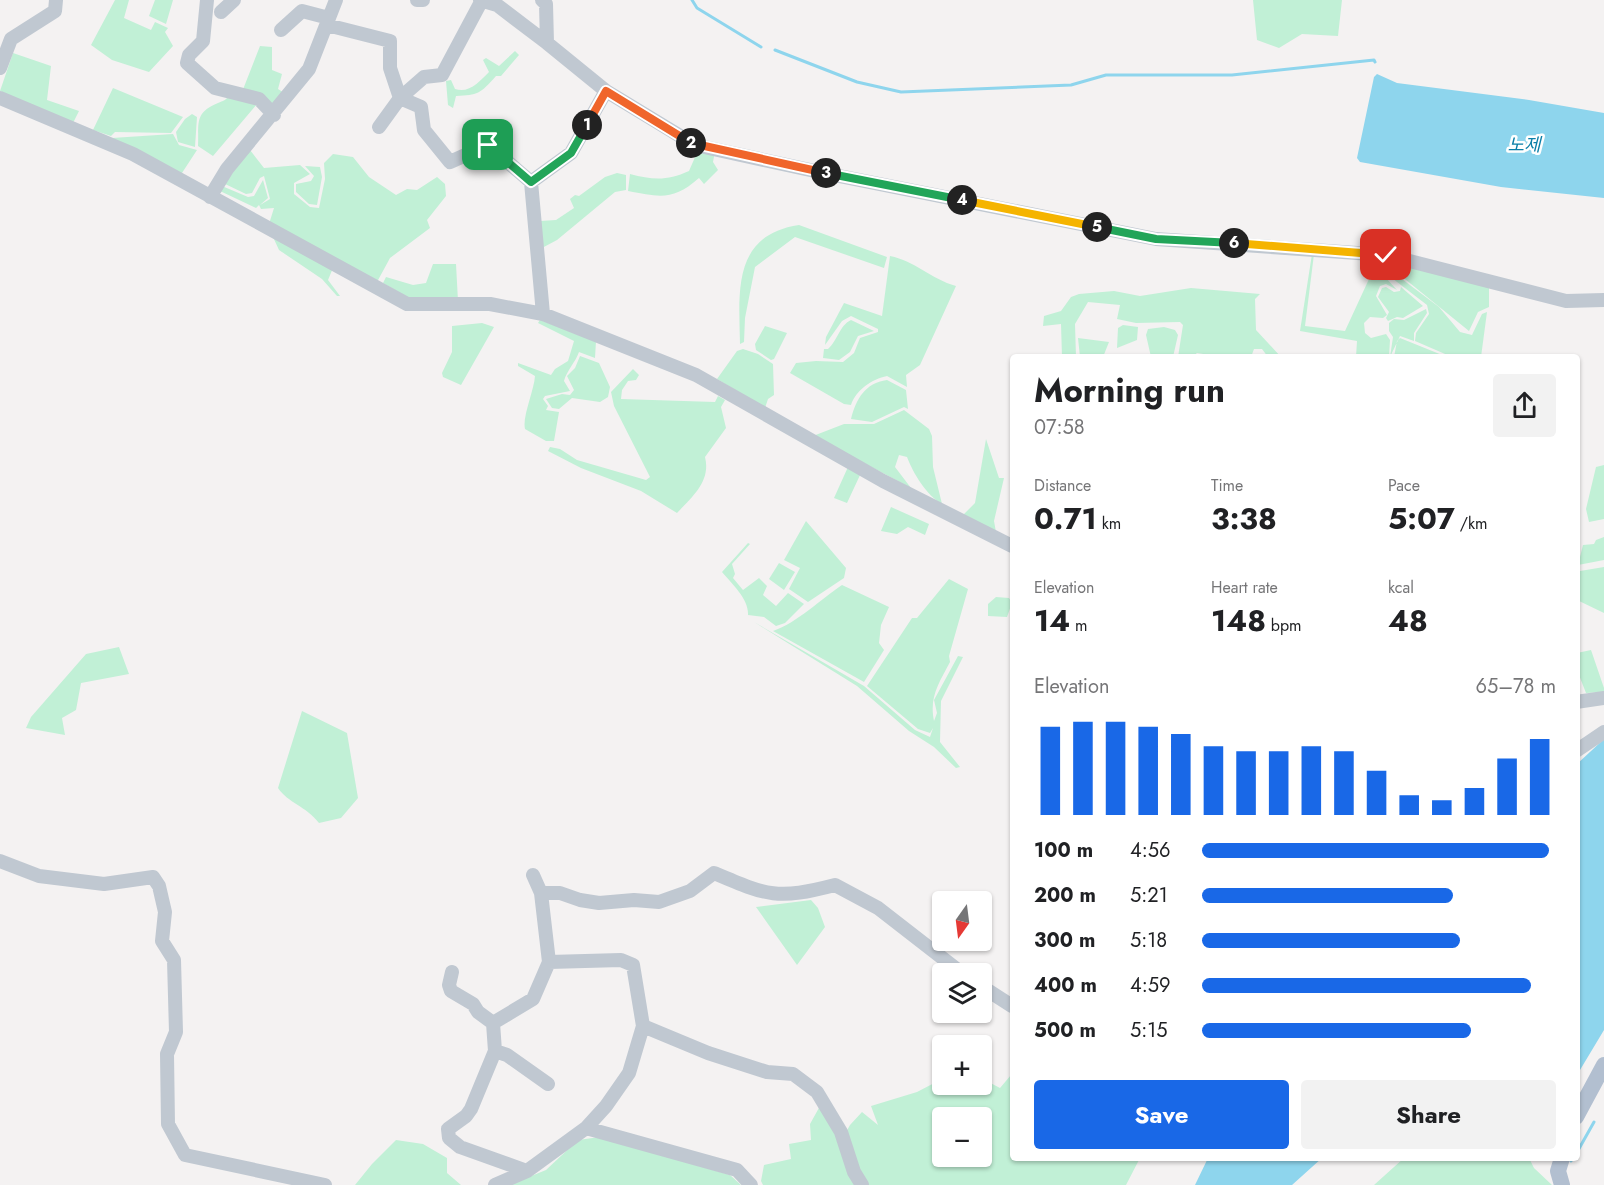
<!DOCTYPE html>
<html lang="en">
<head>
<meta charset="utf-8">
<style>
  body { margin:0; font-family:Jost,"Noto Sans KR",sans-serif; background:#f2f2f2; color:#202124; height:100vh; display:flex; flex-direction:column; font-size:22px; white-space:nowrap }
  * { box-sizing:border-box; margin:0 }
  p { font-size:20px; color:#757577 }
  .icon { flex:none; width:33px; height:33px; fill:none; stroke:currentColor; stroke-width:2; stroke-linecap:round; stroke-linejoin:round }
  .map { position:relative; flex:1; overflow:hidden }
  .side { position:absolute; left:1010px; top:354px; width:570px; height:807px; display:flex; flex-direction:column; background:#fff; border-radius:6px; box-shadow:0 2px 4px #0004 }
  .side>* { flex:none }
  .needle { width:39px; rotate:194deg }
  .buttons { position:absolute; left:932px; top:891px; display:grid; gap:12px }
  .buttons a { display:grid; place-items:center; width:60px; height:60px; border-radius:6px; background:#fff; box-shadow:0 2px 4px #0004; font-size:30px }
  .pin { position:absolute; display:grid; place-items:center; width:51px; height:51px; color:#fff; margin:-26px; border-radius:12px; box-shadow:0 3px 9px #0006 }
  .km { position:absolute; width:30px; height:30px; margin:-15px; border-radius:50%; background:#222; color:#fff; font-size:16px; line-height:30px; text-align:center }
  .round { display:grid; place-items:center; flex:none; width:63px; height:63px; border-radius:6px; background:#f2f2f2 }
  .headline { display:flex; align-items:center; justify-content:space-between; height:102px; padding:0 24px }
  h1 { font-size:33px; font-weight:700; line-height:45px }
  .metrics { display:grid; grid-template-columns:repeat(3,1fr); gap:9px; height:102px; padding:6px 24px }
  .metrics div { display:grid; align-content:center }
  .metrics b { font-size:30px; font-weight:700 }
  .metrics small { font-size:16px; font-weight:400 }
  .metrics p { font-size:16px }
  .chart { height:168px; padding:12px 24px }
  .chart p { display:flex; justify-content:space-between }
  .chart svg { width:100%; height:108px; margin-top:6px; stroke:#1968e7; stroke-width:6 }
  .cta { display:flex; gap:12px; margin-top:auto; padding:12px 24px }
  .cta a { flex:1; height:69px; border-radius:6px; background:#1968e7; color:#fff; font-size:24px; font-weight:700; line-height:69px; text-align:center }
  .cta a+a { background:#f2f2f2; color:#202124 }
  ul { padding:0 24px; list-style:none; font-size:20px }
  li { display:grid; grid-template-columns:96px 72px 1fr; align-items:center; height:45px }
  li i { height:15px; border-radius:8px; background:#1968e7 }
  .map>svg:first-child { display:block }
</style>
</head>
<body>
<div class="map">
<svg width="1604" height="1185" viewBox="0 0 1604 1185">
  <rect width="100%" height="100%" fill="#f4f2f2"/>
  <path fill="#c1f0d6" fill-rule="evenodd" d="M115,0h14l-5,18 27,12 4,-8 13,6 -3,4 8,14 -24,26 -37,-12 -21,-15z
    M155,0h18l-7,24 -17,-8z
    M1253,0h89l-4,36 -36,-2 -23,14 -22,-8z
    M260,46l12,1v23l10,4 -4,15 8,5 -12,16 -32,-18z
    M515,51l4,4 -18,21h-5c-16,18 -18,19 -40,20l-3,12 -5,-3 -2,-24 5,-1 4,9c14,5 25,-8 34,-17l-6,-12 3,-2 13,8z
    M13,53l38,13 -4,34 32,11 -6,12 -73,-32z
    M113,88l70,29 -12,16 -56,-1 -4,4 -18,-6z
    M230,95l27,9 -44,52 -15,-10c1,-23 -4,-33 20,-43 5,-2 8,-3 12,-8z
    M192,114l5,3 -2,30 -17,-5 -2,-10 9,-13z
    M173,134l6,11 18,5 -17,26 -68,-38z
    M699,148l16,3 -2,11 5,8 -14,14 -5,-6c-26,23 -39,19 -71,13l2,-17c23,6 37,7 59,-3z
    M250,150l14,18 36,-3 10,9 -16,9v11l16,13 9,1 6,-29 -1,-16 9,-9 20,3 16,20 27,18 11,-6 10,1 20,-13 8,7 1,12 -19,24 3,8 -40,30 -13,24 -108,-58 5,-16 -13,1 -2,-4 -3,3 -36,-17 2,-5 26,11 6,-1 9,-16 5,18 -8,7 10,-6 -6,-23 -4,2 -8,15 -6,1 -23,-11z
    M305,166l15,1 2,10 -5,28 -8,-1 -13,-12v-8l15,-3 3,-5z
    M617,173l9,2v15l-11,2 -58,48 -15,8 -2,-27 16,-1 18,-12 -4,-9 5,-4 4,1 26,-19z
    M799,225l88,32 -3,11 -89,-31 -40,30 -10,51 -1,24 -4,2c-1,-52 -8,-109 59,-119z
    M273,237l60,31 -5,12 12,16h-3l-15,-17 -43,-29z
    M1312,254h2l-9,72 40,5 30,-65 22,24 -11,-6 -6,2 -4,10 11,19 -4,3 -13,-1 -6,6 1,10 6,5 15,-4 4,6 -1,17h-33l1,-16 -57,-10z
    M890,256c25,5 41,23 66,30l-36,79 -14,10 1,12 -20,-11c-15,3 -31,14 -36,29l-7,-1 -54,-31 6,-10 20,-2 27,1 11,-9 6,-15 18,-6v-3l-27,-13 -9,5 -17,24 1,-8 18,-34 38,13z
    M1379,259h4l7,11 49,37 21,25 12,3 10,-21 5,-2 -6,45h-29l-37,-16 1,-8 13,-19 -2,-9 -43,-33z
    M1391,260l98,27v20l-11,5 -9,19 -74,-60z
    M433,264h23l2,37 -51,-4 -24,-14 3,-6 27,8 13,-2z
    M1386,287l8,5 6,-1 1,-4 22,19 -20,12 -6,-1 -9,4 -2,-3 3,-6 -11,-15 4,-9z
    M1191,288l69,6 -5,5 1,31 25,27h-13l-6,-8h-8l-3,8h-29l-25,-4 -5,4h-14l5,-32 -3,-3 -44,1 -19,-4 3,-14 -32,-3 -13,22 1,33h-14l-1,-33 -18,2 1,-10 17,-5 10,-14 8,-3 35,-3 26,5z
    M1426,309l1,4 -13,20v8l-14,-5 -10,21 3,-20 -4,-6v-8l5,-4 10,1z
    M540,320l56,21 -1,17 -16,-6c-4,11 -12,18 -15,29l6,10 -25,5 -2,3 5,7 -2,4 13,2 -5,29h-8l-21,-12c-3,-12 9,-38 10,-53l-17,-10v-3l33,12 4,-6 13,-8 6,-20 -36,-18z
    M851,320l23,11 -16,5 -8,16 -11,8 -16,-2 1,-9h4c10,-9 11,-23 23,-29z
    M482,323l12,4 -33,58 -18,-8 -1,-4 10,-21v-26z
    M1123,325l15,2 -1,13 -20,8 1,-20z
    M765,326l22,7 -13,26 -3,1 -15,-10 -1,-6z
    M1164,327l11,3 3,5 -5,22h-22l-5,-22 2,-6z
    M1078,338l31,4 -6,15h-23z
    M1400,338l47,19h-53l3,-16z
    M743,349l15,5 15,10 1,31 -6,4 -3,9 -48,-29 20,-28z
    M580,356l19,7 11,24 -2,10 -8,5 -28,-4 -13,11 -7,-1 -6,-9 16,-5 8,1 4,-5 -7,-14 8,-8z
    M633,369l6,6 -3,5 -8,1 -6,9 -1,9 94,3 3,-6 7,4 -4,7 5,21 -21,29c6,24 -12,39 -28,56l-36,-22 -60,-23 -33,-17 2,-4 10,2 17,11 69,20 4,-3 -36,-71 -3,-14z
    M887,380l19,10 2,19 -4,-2 -32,15 -21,-3c5,-20 14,-36 36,-39z
    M904,410l25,19 3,7 1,31 9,37c-15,-8 -29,-31 -35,-47l-8,-2 -4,12 16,21 -98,-52 31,-12h30z
    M986,439l13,39h5l-10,43 2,11 -35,-15 14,-14z
    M1604,465v54l-15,3 -3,-13 10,-42z
    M848,467l13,6 -14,30 -13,-5z
    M891,507l38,17 -4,11 -17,-8 -11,7 -16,-3z
    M806,521l40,47 -2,10 -36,24 -19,-13 11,-21 -16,-8z
    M1604,537v23l-26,5 5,-20 11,-1 2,-4z
    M748,543l2,1 -18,20 3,10 -2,4 10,12 16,-12 8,8 -4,9 13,11 12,-13 16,11 -19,19 -9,3 -12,-9 -16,-2c1,-16 -16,-31 -26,-43z
    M779,563l16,9 -11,18 -15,-11z
    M1604,567v46l-27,-13v-23l3,-6z
    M949,579l19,10 -19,67 1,6c-11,21 -21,35 -16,59l3,-8 -3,-13 24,-44 5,1 -22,44 -1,41 20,25 -4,1 -22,-21 -25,-16 -52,-45 -103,-64 110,64 51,44 15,7 3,-9 -3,5 -12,-4 -51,-43 45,-68h5z
    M842,585l47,22 -8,18 -2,18 5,7 -20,32 -91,-51c24,-8 48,-32 69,-46z
    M996,597l13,1 3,5 -5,14 -19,-1v-12z
    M119,647l10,27 -48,9 -5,27 -14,8 3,17 -39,-7 5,-11 55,-63z
    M1591,650l13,38v4l-18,1 -9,-23v-17z
    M302,711l45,22 11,65 -17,20 -22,5c-13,-17 -31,-20 -41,-35z
    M811,900l7,8 7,19 -28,38 -41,-58z
    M1011,1075l1,83h128l-14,27h-363l-2,-4 3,-16 27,-6 -2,-15 22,-4 -1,-16 10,-18 20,37 10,-18 12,-13 16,13 -7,-19 46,-14 25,-13v5h39v-6l19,10zM942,1118h39v38h-39z
    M600,1137l130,38 11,10h-232l37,-15 32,-30z
    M396,1140l27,4 24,14v15l14,12h-106l17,-21z
    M1404,1158h125l5,10 18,17h-178z"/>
  <path fill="#8ed5ed" d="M1377,74l20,9 132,17 75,13v85l-103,-11 -141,-25 -3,-4 17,-81z
    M1604,739v291l-27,45v-311z
    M1208,1158h114l-30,27h-97z"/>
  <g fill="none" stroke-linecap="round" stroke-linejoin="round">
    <path stroke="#8ed5ed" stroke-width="3" d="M692,0l5,8 64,39
      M775,50l82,32 44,10 170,-7 35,-10h126l142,-15 1,2
      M1576,1154l18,-32
      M1571,1161l2,-3"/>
    <path stroke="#c0c8d1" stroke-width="14" d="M207,0l-4,41 -14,14 -2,8 28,25 44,11 15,16
      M417,0h6
      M480,0l17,5 50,38
      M542,0l4,4 1,39 59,48 -35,62 -40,29 12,132
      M221,12l13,-12
      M281,30l21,-19 23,6 2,8 63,16v27l10,30 21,9 3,23 26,32 38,-17 43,37
      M0,68l11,-29 44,-28 1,-11
      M606,91l89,54 129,28 332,66 230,16 180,46 38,-1
      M0,98l133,56 274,150h83l53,10 153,61 187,106 129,65
      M379,127l21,-29 24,-21 18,-2 40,-75
      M210,197l17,-28 82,-100 27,-69
      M1576,702l28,-4
      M1576,751l28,-19
      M0,861l39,15 65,8 49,-7 6,9 6,26 -3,29 12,19 2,72 -9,22 1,70 17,31 140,30
      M541,893h19l20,7 19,3 35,-3 25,2 31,-11 24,-18c54,23 63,27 121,12l43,23 85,66
      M549,962l72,-2 12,5 10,61 65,27 59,19 26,2 24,18 24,40 13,40 8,13
      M452,972l-3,13 2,6 22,13 5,8 15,11
      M981,986l31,20
      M495,1051l12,4 41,29
      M586,1128l20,-22 23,-33 14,-47
      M527,1171l-67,-24 -11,-9 -1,-9 18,-13 5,-7 24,-58 -2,-28 40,-24 16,-37 -8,-69 -8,-18
      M495,1185l32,-14 59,-43 151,42 14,15"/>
    <path stroke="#b2bfd0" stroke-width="16" d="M1576,1117l28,-52
      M1562,1185l-4,-14 4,-13"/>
  </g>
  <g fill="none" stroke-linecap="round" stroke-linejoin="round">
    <defs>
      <path id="split-1" d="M488,145l43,37 40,-29 16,-28"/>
      <path id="split-2" d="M587,125l19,-34 85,52"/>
      <path id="split-3" d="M691,143l135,30"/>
      <path id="split-4" d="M826,173l136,27"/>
      <path id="split-5" d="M962,200l135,27"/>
      <path id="split-6" d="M1097,227l59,12 78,4"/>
      <path id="split-7" d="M1234,243l152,12"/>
    </defs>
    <use href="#split-1" stroke="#fff" stroke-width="12"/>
    <use href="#split-2" stroke="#fff" stroke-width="12"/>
    <use href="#split-3" stroke="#fff" stroke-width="12"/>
    <use href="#split-4" stroke="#fff" stroke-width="12"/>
    <use href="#split-5" stroke="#fff" stroke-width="12"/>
    <use href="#split-6" stroke="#fff" stroke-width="12"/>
    <use href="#split-7" stroke="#fff" stroke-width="12"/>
    <use href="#split-1" stroke="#22a559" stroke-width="8"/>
    <use href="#split-2" stroke="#f0652b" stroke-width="8"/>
    <use href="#split-3" stroke="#f0652b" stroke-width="8"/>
    <use href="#split-4" stroke="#22a559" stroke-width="8"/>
    <use href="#split-5" stroke="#f5b400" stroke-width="8"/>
    <use href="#split-6" stroke="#22a559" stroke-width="8"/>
    <use href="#split-7" stroke="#f5b400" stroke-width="8"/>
  </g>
  <g text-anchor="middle" stroke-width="5" stroke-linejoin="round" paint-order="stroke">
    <g font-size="18" font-style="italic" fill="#0b7fa8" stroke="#fff">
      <text x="1524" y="151">노제</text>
    </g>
  </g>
</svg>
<div class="buttons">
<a><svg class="needle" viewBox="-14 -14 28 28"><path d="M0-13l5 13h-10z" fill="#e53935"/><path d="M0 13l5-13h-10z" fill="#757577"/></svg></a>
<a><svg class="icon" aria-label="layers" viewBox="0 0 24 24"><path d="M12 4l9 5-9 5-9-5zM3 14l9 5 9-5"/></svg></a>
<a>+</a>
<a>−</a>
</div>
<div class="pin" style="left:488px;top:145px;background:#1e9e55"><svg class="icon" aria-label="arrive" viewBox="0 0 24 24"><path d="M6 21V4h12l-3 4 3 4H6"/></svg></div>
<div class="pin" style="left:1386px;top:255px;background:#d93025"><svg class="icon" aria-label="check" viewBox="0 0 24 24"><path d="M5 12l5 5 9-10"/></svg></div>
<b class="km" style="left:587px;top:125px">1</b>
<b class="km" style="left:691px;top:143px">2</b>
<b class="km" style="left:826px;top:173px">3</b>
<b class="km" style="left:962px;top:200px">4</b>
<b class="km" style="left:1097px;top:227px">5</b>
<b class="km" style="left:1234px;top:243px">6</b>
<section class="side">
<div class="headline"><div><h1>Morning run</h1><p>07:58</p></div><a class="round"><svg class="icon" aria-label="share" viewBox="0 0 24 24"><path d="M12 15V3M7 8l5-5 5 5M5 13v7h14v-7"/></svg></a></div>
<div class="metrics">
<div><p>Distance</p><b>0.71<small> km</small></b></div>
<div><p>Time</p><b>3:38</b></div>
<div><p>Pace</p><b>5:07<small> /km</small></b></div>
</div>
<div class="metrics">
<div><p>Elevation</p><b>14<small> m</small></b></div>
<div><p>Heart rate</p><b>148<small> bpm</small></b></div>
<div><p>kcal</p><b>48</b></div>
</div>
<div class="chart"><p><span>Elevation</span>65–78 m</p>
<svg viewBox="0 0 160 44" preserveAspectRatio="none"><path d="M5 44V8M15 44V6M25 44V6M35 44V8M45 44V11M55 44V16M65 44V18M75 44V18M85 44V16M95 44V18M105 44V26M115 44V36M125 44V38M135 44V33M145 44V21M155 44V13"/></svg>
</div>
<ul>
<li><b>100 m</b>4:56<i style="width:98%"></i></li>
<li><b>200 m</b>5:21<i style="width:71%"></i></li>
<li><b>300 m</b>5:18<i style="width:73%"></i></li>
<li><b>400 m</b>4:59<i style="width:93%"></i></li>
<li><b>500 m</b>5:15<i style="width:76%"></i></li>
</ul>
<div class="cta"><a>Save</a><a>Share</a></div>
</section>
</div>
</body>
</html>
